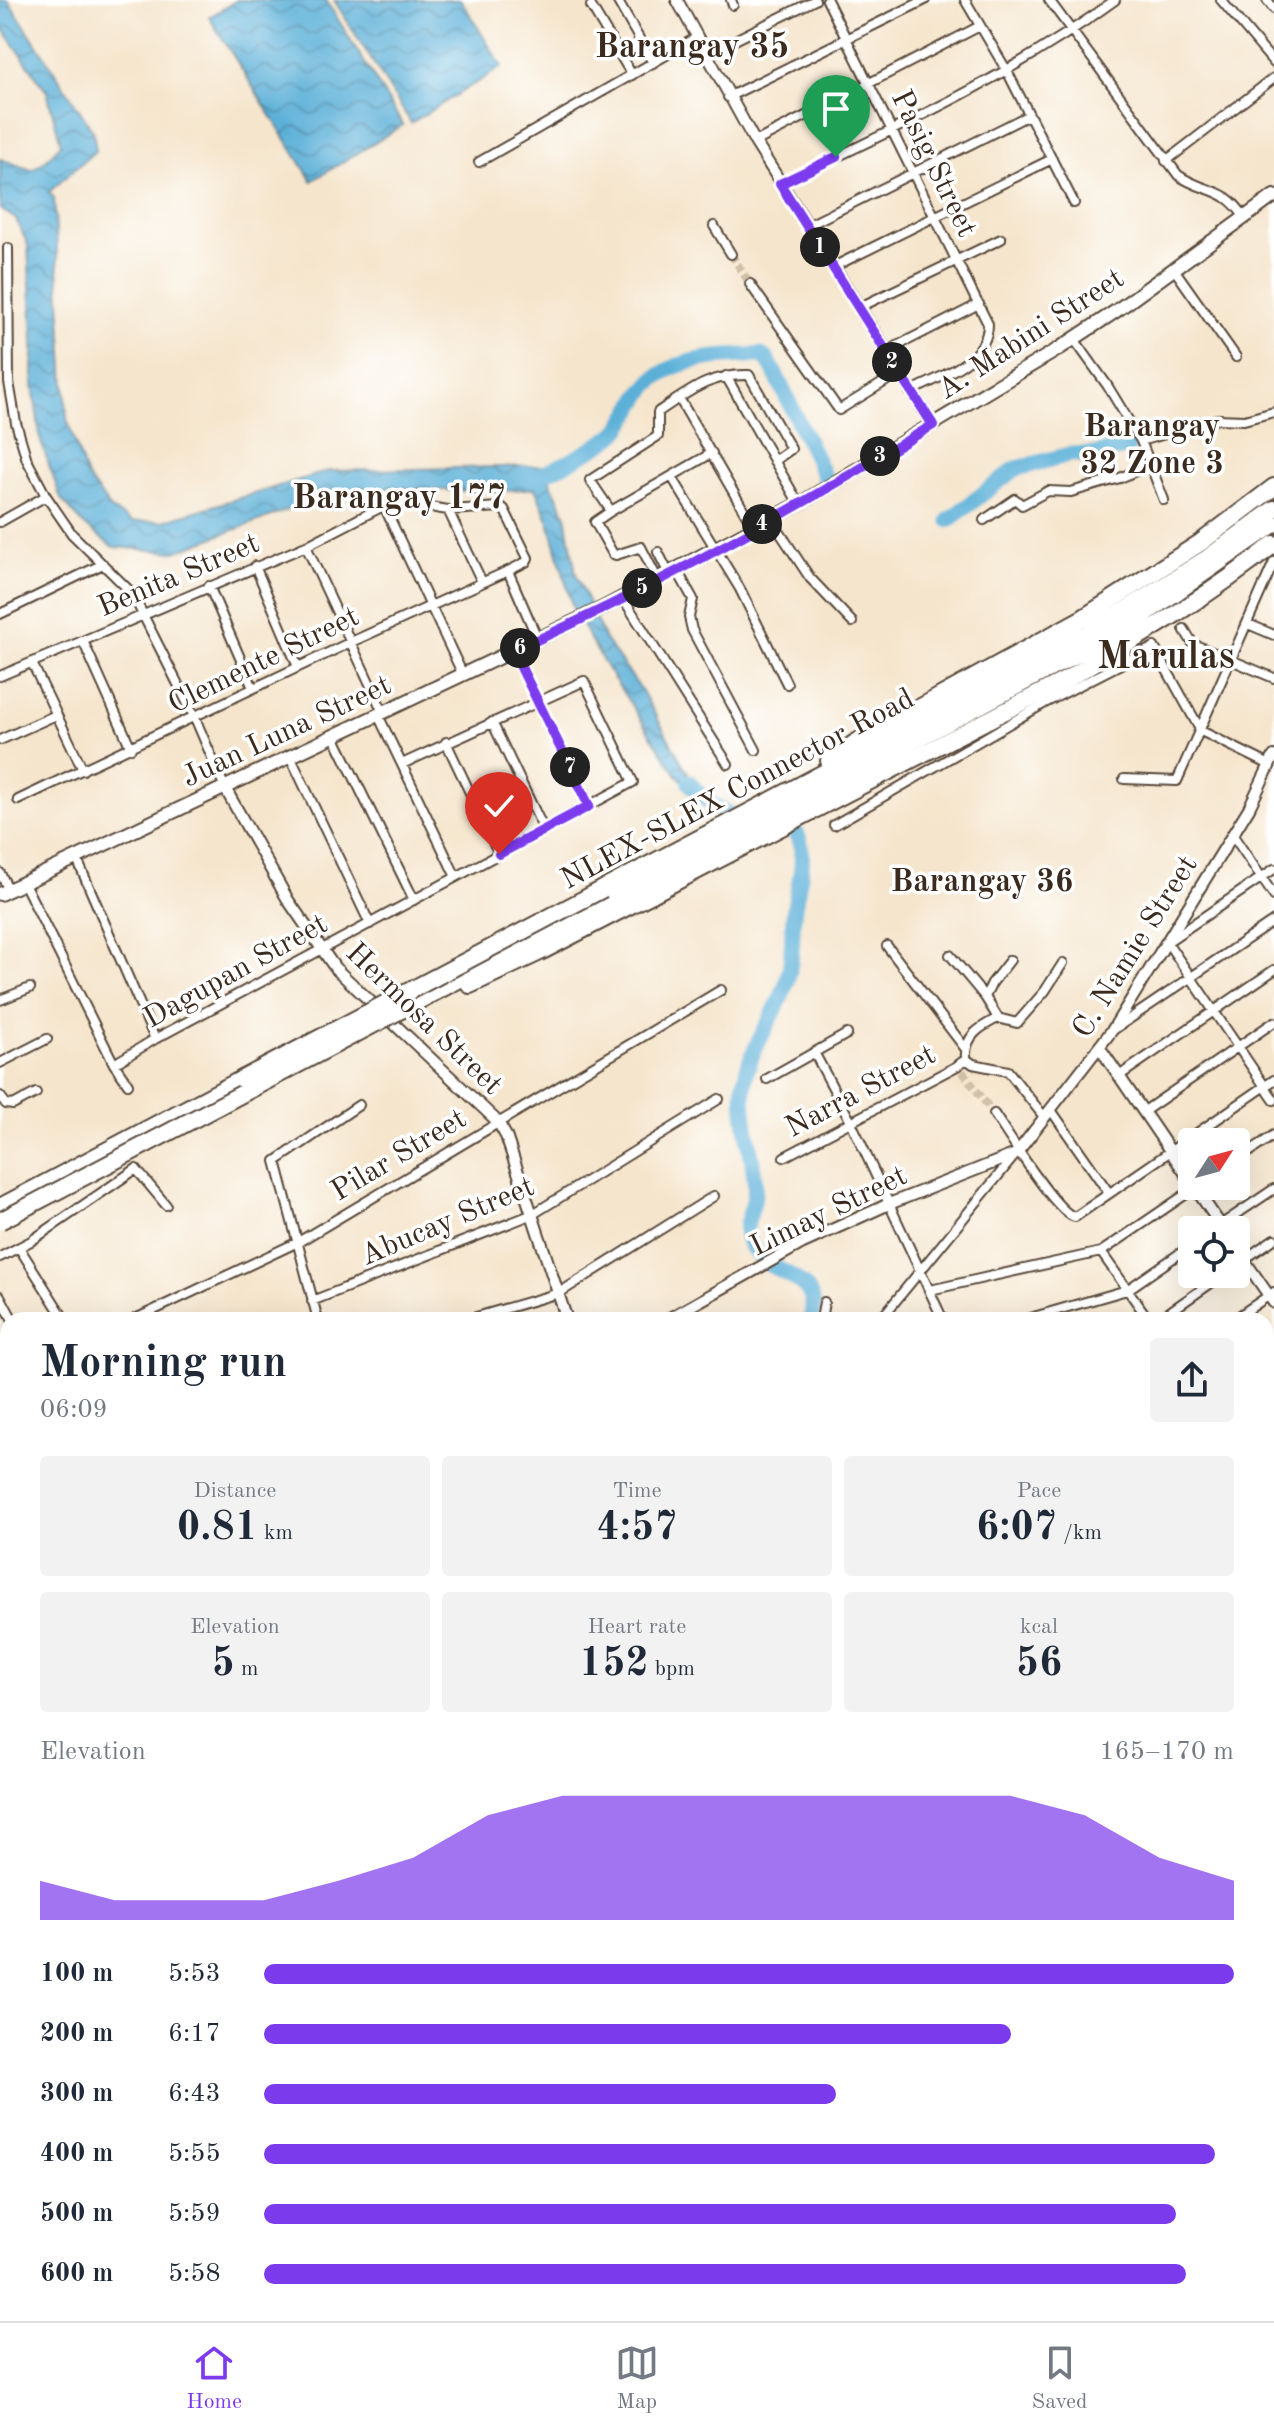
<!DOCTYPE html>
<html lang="en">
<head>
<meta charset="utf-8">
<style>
  body { margin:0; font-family:"Old Standard TT",serif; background:#f2f2f3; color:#1f2937; height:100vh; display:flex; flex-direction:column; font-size:30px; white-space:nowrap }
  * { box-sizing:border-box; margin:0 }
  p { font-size:26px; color:#747a83 }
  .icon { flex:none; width:44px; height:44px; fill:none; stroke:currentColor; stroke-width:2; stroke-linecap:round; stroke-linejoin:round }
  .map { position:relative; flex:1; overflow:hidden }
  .sheet { position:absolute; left:0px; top:1312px; width:1274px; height:1010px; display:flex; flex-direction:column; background:#fff; border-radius:24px 24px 0 0; box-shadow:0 8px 32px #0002 }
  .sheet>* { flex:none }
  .needle { width:52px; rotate:54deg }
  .fabs { position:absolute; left:1178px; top:1128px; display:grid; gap:16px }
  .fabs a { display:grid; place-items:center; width:72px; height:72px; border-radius:8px; background:#fff; box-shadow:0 8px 32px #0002; font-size:40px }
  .pin { position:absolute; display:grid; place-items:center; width:68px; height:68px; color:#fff; margin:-82px -34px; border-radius:50% 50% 50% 0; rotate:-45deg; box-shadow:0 0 8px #0007 }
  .pin .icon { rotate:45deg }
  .km { position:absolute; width:40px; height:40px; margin:-20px; border-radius:50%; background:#222; color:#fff; font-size:22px; line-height:40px; text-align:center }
  .round { display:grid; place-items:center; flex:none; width:84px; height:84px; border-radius:8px; background:#f2f2f3 }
  .overview { display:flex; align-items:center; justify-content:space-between; height:136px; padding:0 40px }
  h1 { font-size:44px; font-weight:700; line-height:60px }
  .stats { display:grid; grid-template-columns:repeat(3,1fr); gap:12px; height:136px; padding:8px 40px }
  .stats div { display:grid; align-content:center; border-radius:8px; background:#f2f2f3; text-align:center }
  .stats b { font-size:40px; font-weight:700 }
  .stats small { font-size:22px; font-weight:400 }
  .stats p { font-size:22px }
  .chart { height:224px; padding:16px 40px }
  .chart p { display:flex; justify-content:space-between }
  .chart svg { width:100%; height:144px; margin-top:8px; fill:#7c3aed; opacity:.7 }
  ul { padding:0 40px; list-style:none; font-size:26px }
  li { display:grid; grid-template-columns:128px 96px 1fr; align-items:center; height:60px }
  li i { height:20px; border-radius:10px; background:#7c3aed }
  .tabs { display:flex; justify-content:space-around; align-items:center; height:112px; border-top:2px solid #e0e1e3; background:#fff; font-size:22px; color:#747a83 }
  .tabs a { display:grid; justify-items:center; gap:4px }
  .tabs .current { color:#7c3aed }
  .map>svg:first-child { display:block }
</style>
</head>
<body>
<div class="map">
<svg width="1274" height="2321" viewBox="0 0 1274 2321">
  <defs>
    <pattern id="cemetery-stones" width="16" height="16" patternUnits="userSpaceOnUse" patternTransform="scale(2)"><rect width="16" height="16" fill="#81d79b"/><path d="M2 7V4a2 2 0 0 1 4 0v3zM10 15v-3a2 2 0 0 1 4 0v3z" fill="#70b985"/></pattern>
    <pattern id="water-waves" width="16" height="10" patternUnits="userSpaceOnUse" patternTransform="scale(2)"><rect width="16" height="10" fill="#5cb0d8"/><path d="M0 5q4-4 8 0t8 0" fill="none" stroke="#4d8faf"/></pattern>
  </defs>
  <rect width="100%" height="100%" fill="#fff"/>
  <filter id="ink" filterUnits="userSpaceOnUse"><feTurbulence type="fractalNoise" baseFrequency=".0125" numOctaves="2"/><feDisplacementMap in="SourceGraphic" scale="16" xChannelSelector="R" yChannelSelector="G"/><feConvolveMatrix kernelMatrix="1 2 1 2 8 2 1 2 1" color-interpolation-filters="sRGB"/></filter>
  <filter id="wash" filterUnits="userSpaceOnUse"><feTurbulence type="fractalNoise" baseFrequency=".006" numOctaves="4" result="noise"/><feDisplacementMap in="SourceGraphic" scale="32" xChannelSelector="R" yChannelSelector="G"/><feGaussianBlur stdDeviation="1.8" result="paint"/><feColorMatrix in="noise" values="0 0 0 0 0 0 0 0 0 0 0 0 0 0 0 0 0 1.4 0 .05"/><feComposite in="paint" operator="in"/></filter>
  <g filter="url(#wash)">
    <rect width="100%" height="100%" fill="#f5e5cc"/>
    <path fill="url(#cemetery-stones)" stroke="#5e805c" stroke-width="2" d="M1274,1412v909h-600l3,-7h589v-900z"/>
    <path fill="url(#water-waves)" stroke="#4c6d7b" stroke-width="2" d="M0,0h8l85,131 3,19 -47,42 5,6 13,221 20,58 24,32 21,13 31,-1 166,-50 214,-5 23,49 10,59 28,64 38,53 61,109 -26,-25 -70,-107 -33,-56 -25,-90 -14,-34 -40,4 -105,-4 -54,4 -161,60 -62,-5 -28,-21 -24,-27 -20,-57 -8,-56v-45l-5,-96 -12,-26 -16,-10v-50l32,11 13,-9 16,-17 -14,-52 -47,-68z
      M237,0h89l77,125 -91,56 -103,-164z
      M334,0h127l41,67 -91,56z"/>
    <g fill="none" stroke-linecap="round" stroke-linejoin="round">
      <path stroke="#5cb0d8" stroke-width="16" d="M524,474c4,0 9,1 13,1 14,-2 71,-33 81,-44 14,-17 22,-42 40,-55 28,-20 69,-20 102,-21l7,4 8,14 50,105
        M949,520l66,-51 56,-15 19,1 38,-8
        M689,782c16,21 34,31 59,38
        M765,1261c-37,-31 -8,-42 -10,-77 -2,-35 -17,-76 -9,-110 7,-30 28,-56 38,-84 10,-26 7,-53 10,-79 3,-25 15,-56 2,-79l-25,-8
        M770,1265c24,12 52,24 40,55"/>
    </g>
  </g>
  <g filter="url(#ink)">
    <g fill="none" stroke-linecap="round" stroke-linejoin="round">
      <path stroke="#d0c0a9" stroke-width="8" stroke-dasharray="8 4" stroke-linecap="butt" d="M731,254l19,30
        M962,1071l32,43"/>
      <defs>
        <path id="minor" d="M617,0l36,63
          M731,0l2,5
          M827,0l161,324c0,38 -50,53 -78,68
          M965,0l42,71 67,132
          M1049,0l129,175c27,19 46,10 67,43
          M1221,0l53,63
          M1267,0l7,9
          M591,6l41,69
          M705,55l110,-55
          M728,97l197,-97
          M755,142l225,-116
          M1166,161l108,-83
          M479,162l217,-124
          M780,184c115,-55 232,-108 335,-184
          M714,226l17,28
          M807,226l222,-111
          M8,248l1,134 7,41 11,37 19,36 26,38 60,59 63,125 30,70
          M833,267l219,-108
          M1174,269l62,88
          M750,284l89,126 60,-37
          M858,308l143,-69
          M1074,339l33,46 34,56 23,59
          M885,352l94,-48
          M726,376l73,128
          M679,398l75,130
          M1141,441l76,-22 27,1 30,-8
          M672,477l68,112 47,95
          M384,506l79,169
          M448,510l34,72
          M611,511l101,-58
          M771,519l39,59 42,44
          M984,520l31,-21 7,6 26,-14 23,1 49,-14 29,-13
          M0,522l46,-26
          M306,546l77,166
          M658,552l11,22
          M255,566l43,101
          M677,570l16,29 -4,18 3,13 64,120
          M508,571l30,69
          M658,580l-17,-33 -25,8 -3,-1 -18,-32 16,-11 -21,-31 68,-44v-24c32,-21 51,-38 91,-37l42,74 -17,12
          M209,586l44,102
          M623,598l105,166
          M0,614l103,-50
          M1248,624l26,11
          M1184,629l9,15 81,34
          M83,641l48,107
          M513,651l76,155
          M32,663l51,107
          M0,676l306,-130 87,-45 55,9 53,-3 3,2 24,49 -2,4 -18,9 -159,72 -331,157
          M378,715l78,162
          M492,722l52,108
          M334,736l80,164
          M0,740l56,-25
          M446,742l53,112
          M290,756l80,168
          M1124,779l53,2 97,-219
          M834,825l211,-122 109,-56 47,84 69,34
          M1232,834l42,62
          M76,857l79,182
          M1274,869l-107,73 107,158
          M0,873l9,17
          M24,883l90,181 14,20
          M887,946l78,102
          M950,955l35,42 13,21 19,5 28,-32 18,-28
          M985,997l7,-14 18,-23
          M0,1000l30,-12
          M1116,1028l158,-107
          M815,1054l36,68 92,198
          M966,1059l7,5 35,7 37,47
          M0,1063l47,-24
          M114,1064l41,-25 478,-257 -49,-101 -182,83
          M1119,1076l155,-106
          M767,1079l80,-45
          M0,1096l6,8 7,1 23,-12
          M1051,1110l58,83
          M1143,1112l131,-90
          M994,1114c14,20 62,99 81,103l199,-137
          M784,1157l173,-91 9,-7c-2,-23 14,-32 32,-41
          M1236,1161l38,-26
          M1213,1230l61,-41
          M20,1249l45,71
          M1101,1252l48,68
          M0,1257l31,-16 105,-72 30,36
          M1236,1265l38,-26
          M930,1290l171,-38 97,-66
          M0,1296l13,24
          M312,1301l221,-87 186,-115
          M133,1320l167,-79 421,-251
          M318,1320l-42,-159 83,-56
          M466,1320l93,-27 155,-97
          M821,1320l3,-18
          M880,1320l136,-166
          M1023,1320l104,-30 65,-45
          M1158,1320l66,-46
          M1233,1320l41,-28
          M0,1371l8,-2
          M0,1461l8,-2
          M0,1545l8,-2
          M0,1631l8,-2
          M0,1993l8,6
          M0,2163l8,3
          M227,2314l4,7
          M23,2321l5,-7
          M318,2321l10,-7
          M442,2321l13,-6
          M571,2321l10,-7"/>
        <path id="tertiary" d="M677,0l78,142 178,283
          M225,788l63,112 47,68 163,154 8,14 61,184
          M1100,1048l92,135
          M1194,1186l30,44
          M1236,1248l38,55
          M666,1320l137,-77 86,-39 127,-50 97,-125 136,-221 25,-52
          M0,1858l8,6
          M454,2314l5,7"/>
        <path id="secondary" d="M0,894l603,-286 196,-104 258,-154 59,-39 158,-115
          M0,1723l8,-3
          M0,1742l8,-2
          M471,2321l1,-7"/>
        <path id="primary" d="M1266,1383l8,-1
          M1266,1404l8,-1
          M167,2321l10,-7
          M196,2321l11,-7"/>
        <path id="motorway" d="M829,761l26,-18 228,-125 117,-75 74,-56
          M603,889l486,-256 120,-76 65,-48
          M470,985l72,-34 523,-271c72,-42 144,-83 209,-136
          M403,1009l692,-364 43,-26 136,-95
          M0,1207l242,-128"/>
      </defs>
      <use href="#minor" stroke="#574638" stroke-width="12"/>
      <use href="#tertiary" stroke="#574638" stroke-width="14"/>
      <use href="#secondary" stroke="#574638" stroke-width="16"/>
      <use href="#primary" stroke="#574638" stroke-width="18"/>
      <use href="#motorway" stroke="#574638" stroke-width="20"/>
      <use href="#minor" stroke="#fff" stroke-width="8"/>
      <use href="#tertiary" stroke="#fff" stroke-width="10"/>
      <use href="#secondary" stroke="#fff" stroke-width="12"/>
      <use href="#primary" stroke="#fff" stroke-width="14"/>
      <use href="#motorway" stroke="#fff" stroke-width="16"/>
      <path stroke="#3b2a1e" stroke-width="2" d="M1266,1389l8,-1
        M176,2321l11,-7"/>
      <defs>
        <path id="motorway-bridge" d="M242,1079l361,-190
          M0,1221l403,-212"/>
      </defs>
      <use href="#motorway-bridge" stroke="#574638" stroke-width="20" stroke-linecap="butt"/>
      <use href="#motorway-bridge" stroke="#fff" stroke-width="16"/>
    </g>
  </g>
  <g fill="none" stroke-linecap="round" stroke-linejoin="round" filter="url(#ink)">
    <defs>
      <path id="route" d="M499,854l90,-48 -76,-155c145,-65 285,-143 420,-226l-153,-241 56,-27"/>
    </defs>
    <use href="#route" stroke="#fff" stroke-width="16"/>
    <use href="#route" stroke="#7c3aed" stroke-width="10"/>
  </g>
  <g text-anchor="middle" stroke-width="7" stroke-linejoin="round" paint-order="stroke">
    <g font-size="30" fill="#3b2a1e" stroke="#fff">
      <text transform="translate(935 163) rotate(64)" y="10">Pasig Street</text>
      <text transform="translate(1030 333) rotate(-33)" y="10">A. Mabini Street</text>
      <text transform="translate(178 574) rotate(-23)" y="10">Benita Street</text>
      <text transform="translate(263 659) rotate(-26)" y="10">Clemente Street</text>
      <text transform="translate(286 730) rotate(-25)" y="10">Juan Luna Street</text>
      <text transform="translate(737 788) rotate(-28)" y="10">NLEX-SLEX Connector Road</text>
      <text transform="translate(1134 946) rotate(-58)" y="10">C. Namie Street</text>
      <text transform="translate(235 970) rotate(-29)" y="10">Dagupan Street</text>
      <text transform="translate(425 1018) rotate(44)" y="10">Hermosa Street</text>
      <text transform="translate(860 1090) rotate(-28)" y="10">Narra Street</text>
      <text transform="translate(398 1154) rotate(-31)" y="10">Pilar Street</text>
      <text transform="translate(828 1210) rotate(-26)" y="10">Limay Street</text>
      <text transform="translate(447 1220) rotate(-23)" y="10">Abucay Street</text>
    </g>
    <g font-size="32" font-weight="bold" fill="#3b2a1e" stroke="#fff">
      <text x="1152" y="436">Barangay<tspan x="1152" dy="37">32 Zone 3</tspan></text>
      <text x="982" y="891">Barangay 36</text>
    </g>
    <g font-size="34" font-weight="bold" fill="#3b2a1e" stroke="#fff">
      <text x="692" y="57">Barangay 35</text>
      <text x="399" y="508">Barangay 177</text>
    </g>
    <g font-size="38" font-weight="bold" fill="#3b2a1e" stroke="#fff">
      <text x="1166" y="668">Marulas</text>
    </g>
  </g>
</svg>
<div class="fabs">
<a><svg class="needle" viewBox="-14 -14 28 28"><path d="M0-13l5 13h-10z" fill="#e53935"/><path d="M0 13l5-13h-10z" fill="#747a83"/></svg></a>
<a><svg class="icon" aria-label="locate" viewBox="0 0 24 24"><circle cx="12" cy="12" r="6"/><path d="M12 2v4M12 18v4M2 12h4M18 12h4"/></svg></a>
</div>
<div class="pin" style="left:836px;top:157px;background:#1e9e55"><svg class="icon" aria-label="arrive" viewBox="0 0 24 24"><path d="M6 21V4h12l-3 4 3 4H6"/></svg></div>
<div class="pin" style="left:499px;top:854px;background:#d93025"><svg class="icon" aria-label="check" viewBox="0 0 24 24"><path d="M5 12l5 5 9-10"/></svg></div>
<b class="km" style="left:820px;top:247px">1</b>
<b class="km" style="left:892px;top:362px">2</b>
<b class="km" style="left:880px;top:456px">3</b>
<b class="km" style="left:762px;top:524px">4</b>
<b class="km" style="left:642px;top:588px">5</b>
<b class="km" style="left:520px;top:648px">6</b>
<b class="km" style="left:570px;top:767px">7</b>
<section class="sheet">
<div class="overview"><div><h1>Morning run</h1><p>06:09</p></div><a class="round"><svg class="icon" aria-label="share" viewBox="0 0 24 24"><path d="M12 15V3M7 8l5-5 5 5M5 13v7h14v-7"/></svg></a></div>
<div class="stats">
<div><p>Distance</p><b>0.81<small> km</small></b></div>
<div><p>Time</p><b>4:57</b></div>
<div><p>Pace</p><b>6:07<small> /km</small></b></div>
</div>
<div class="stats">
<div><p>Elevation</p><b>5<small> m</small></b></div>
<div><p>Heart rate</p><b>152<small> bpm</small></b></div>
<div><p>kcal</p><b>56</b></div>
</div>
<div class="chart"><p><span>Elevation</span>165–170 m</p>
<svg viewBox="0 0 160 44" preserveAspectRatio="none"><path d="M0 44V32L10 38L20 38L30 38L40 32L50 25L60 12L70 6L80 6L90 6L100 6L110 6L120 6L130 6L140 12L150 25L160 32V44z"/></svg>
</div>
<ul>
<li><b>100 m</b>5:53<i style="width:100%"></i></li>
<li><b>200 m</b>6:17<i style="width:77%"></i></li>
<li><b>300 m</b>6:43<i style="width:59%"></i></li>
<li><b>400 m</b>5:55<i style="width:98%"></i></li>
<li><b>500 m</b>5:59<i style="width:94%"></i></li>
<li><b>600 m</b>5:58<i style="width:95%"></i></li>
</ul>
</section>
</div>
<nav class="tabs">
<a class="current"><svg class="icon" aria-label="home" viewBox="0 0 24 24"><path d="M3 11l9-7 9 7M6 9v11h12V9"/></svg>Home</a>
<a><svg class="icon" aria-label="map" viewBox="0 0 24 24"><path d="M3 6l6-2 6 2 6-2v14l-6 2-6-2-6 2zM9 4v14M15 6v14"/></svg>Map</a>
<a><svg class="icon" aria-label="saved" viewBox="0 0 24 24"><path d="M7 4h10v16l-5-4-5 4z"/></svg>Saved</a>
</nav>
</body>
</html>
